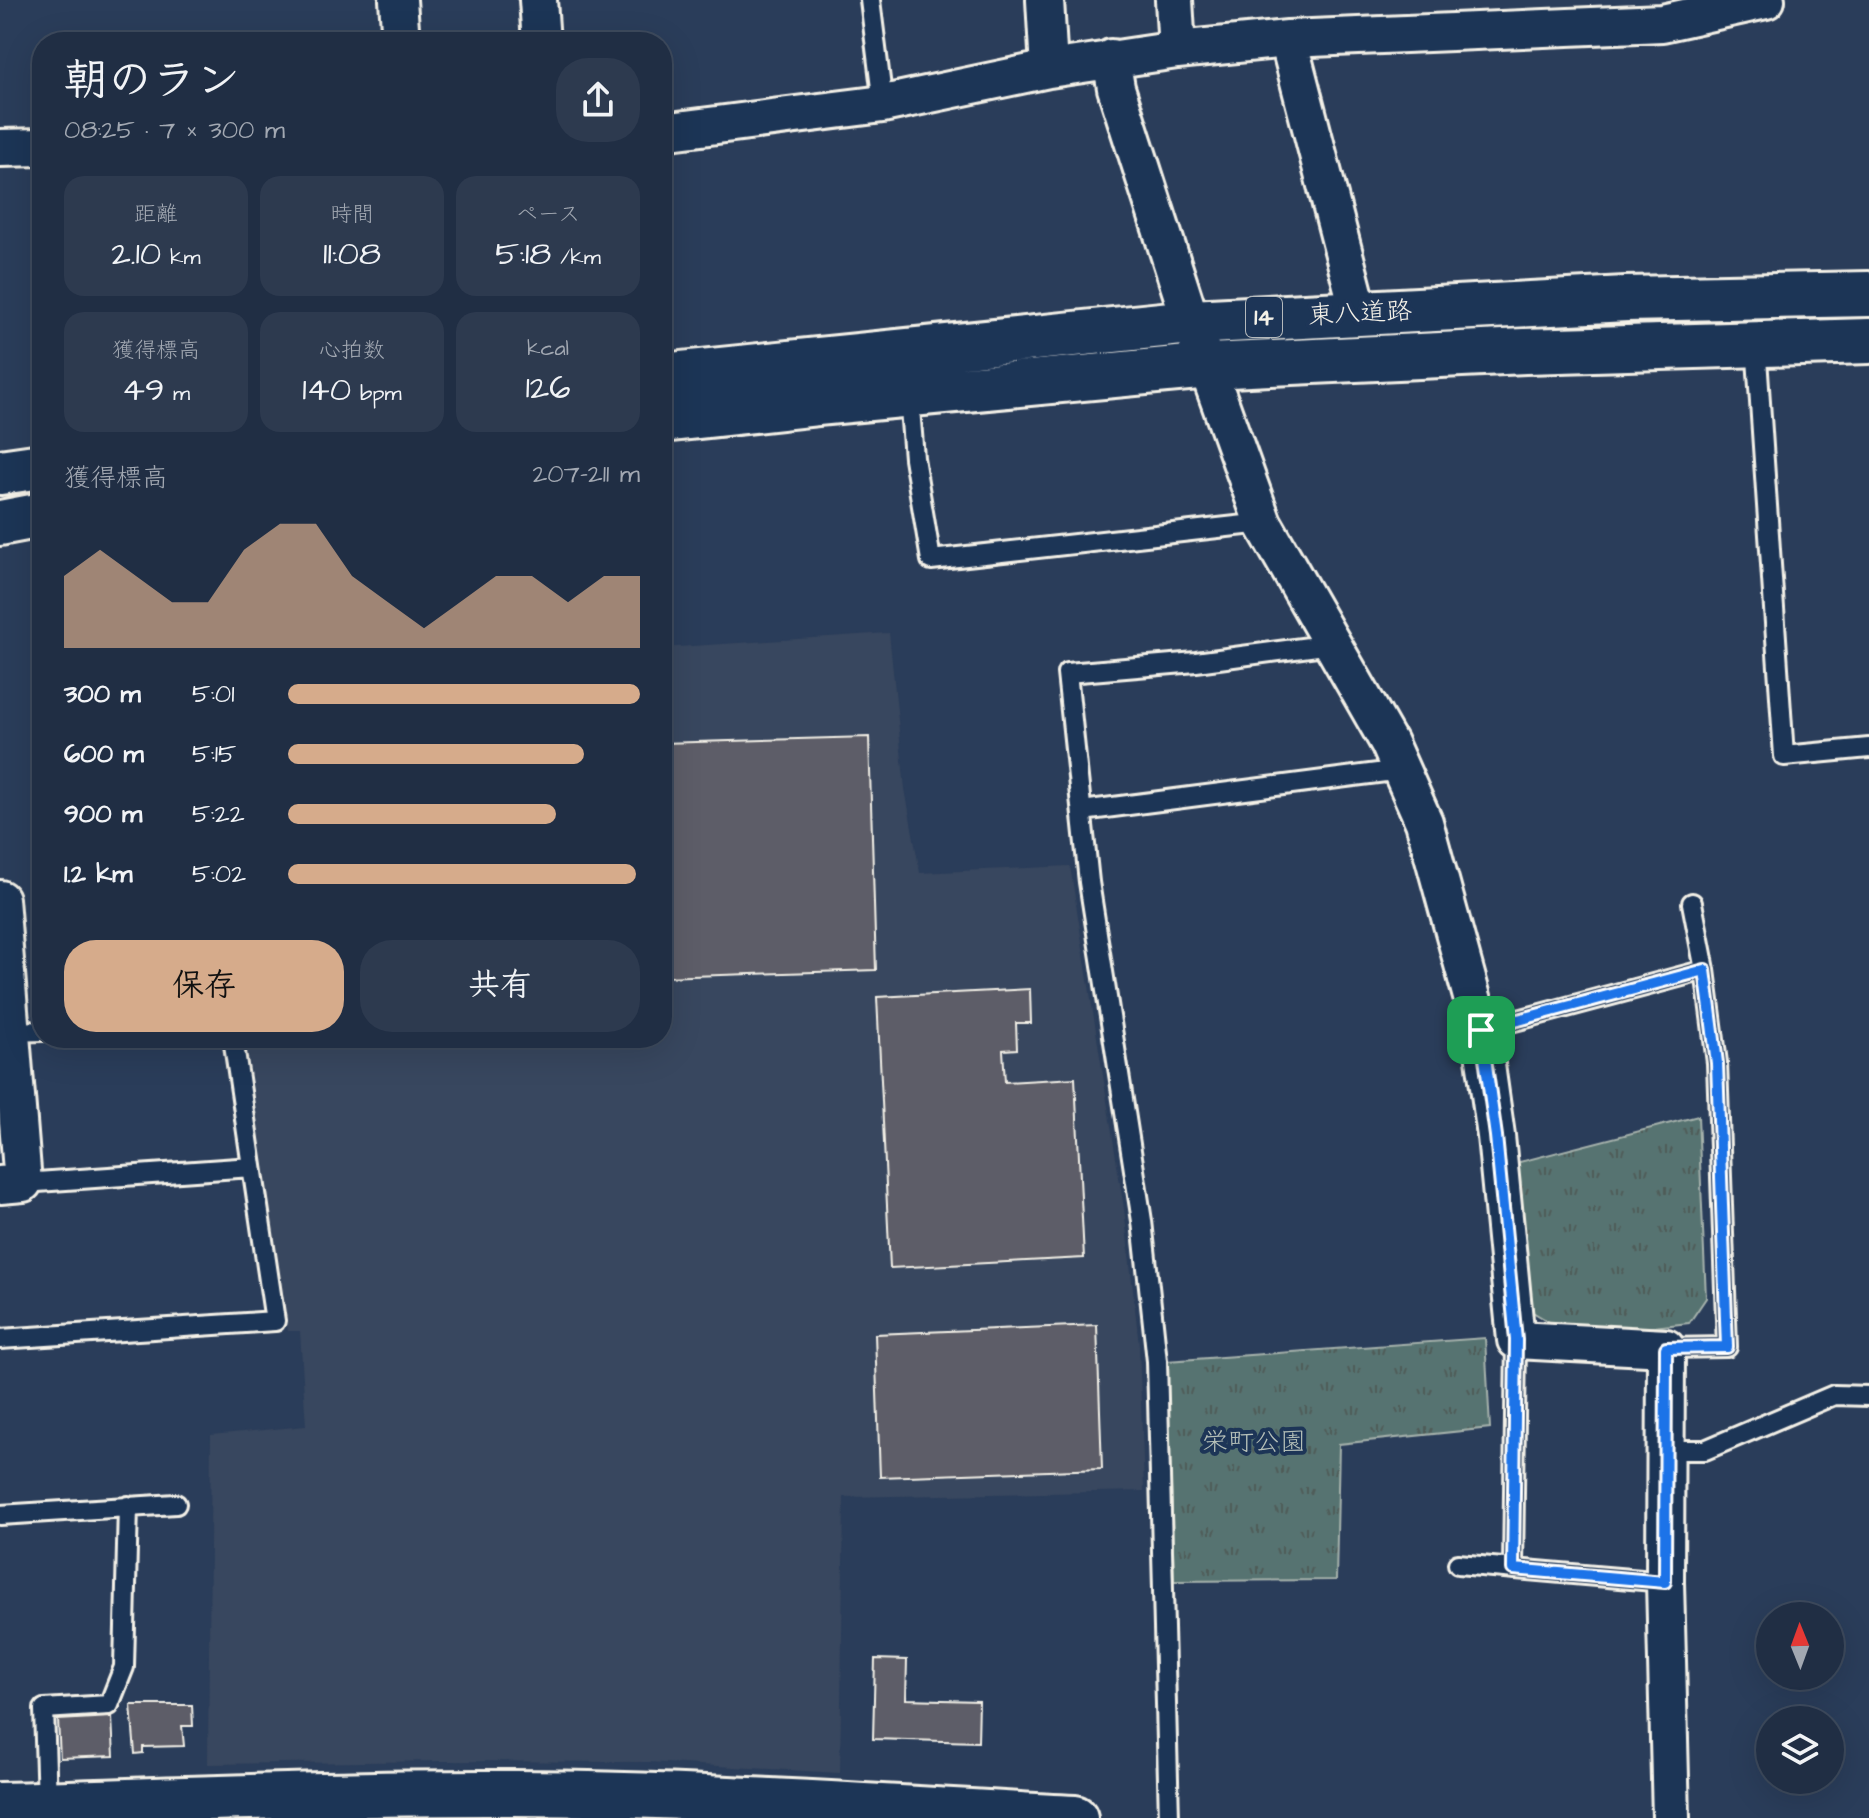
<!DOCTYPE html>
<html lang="ja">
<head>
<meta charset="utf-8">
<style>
  body { margin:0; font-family:"Architects Daughter","Klee One",sans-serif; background:#2d3a4f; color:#f1f3f6; height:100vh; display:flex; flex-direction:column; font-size:30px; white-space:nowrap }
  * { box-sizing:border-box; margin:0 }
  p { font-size:26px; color:#a2a8b2 }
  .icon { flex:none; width:44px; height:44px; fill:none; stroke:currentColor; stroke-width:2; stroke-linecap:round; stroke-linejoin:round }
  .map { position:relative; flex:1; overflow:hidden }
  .sheet { position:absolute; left:32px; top:32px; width:640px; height:1016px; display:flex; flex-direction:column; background:#202e44; border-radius:32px; box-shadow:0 8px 32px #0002,0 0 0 2px #3d4a5d }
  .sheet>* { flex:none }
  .needle { width:52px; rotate:359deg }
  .buttons { position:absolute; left:1756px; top:1602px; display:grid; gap:16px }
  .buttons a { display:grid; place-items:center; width:88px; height:88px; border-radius:50%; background:#202e44; box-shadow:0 8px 32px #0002,0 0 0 2px #3d4a5d; font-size:40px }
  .pin { position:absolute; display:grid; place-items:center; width:68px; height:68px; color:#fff; margin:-34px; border-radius:16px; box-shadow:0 4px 12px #0006 }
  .round { display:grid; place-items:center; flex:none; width:84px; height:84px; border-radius:32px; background:#2d3a4f }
  .headline { display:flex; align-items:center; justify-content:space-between; height:136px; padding:0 32px }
  h1 { font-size:44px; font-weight:600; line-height:60px }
  .stats { display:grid; grid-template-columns:repeat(3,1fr); gap:12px; height:136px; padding:8px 32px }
  .stats div { display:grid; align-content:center; border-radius:20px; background:#2d3a4f; text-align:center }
  .stats b { font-size:34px; font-weight:600 }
  .stats small { font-size:22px; font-weight:400 }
  .stats p { font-size:22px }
  .chart { height:224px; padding:16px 32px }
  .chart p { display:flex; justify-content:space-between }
  .chart svg { width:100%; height:144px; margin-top:8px; fill:#d6ab8b; opacity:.7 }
  .cta { display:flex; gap:16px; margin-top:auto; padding:16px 32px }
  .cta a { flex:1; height:92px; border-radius:32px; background:#d6ab8b; color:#111; font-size:32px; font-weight:600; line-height:92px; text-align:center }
  .cta a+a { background:#2d3a4f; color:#f1f3f6 }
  ul { padding:0 32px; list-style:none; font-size:26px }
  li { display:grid; grid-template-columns:128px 96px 1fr; align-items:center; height:60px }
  li i { height:20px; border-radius:10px; background:#d6ab8b }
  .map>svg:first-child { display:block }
</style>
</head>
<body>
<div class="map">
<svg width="1869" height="1818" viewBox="0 0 1869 1818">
  <defs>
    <pattern id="park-tufts" width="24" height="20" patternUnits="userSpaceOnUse" patternTransform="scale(2)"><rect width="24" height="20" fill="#577371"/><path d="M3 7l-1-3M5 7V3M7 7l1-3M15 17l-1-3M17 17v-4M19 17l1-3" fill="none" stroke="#4f5b59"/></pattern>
  </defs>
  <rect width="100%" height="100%" fill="#2a3d5a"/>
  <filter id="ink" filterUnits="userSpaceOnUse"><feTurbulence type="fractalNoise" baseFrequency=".0125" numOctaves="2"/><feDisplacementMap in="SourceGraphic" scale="16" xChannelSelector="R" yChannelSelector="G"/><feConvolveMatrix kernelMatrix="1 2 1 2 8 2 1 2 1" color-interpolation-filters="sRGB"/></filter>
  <g filter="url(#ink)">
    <path fill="#39475e" d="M889,633l16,156 15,84 150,-7 54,343 15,136 5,146 -300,6 -4,276 -191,-11 -207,-1 -234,3 3,-329 95,-9 -6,-95h-12l-42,-293h416v-390z"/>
    <path fill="url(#park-tufts)" stroke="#a6b2ac" stroke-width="2" d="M1698,1116l8,182 -17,25 -116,13 -47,-28 -14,-144z
      M1485,1338l5,90 -151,16 -3,136 -162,1 -7,-220z"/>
    <path fill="#5d5d67" stroke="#f4f1e8" stroke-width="2" d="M869,737l7,233 -214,7v-234z
      M1030,989l1,34h-15l1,26 -14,1 2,32 70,-4 9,180 -194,10 -13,-271z
      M1097,1325l5,144 -222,8 -5,-143z
      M875,1659l32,1 -1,39 73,2 -1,41 -105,-3z
      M131,1705h61l1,21h-11l2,20 -41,1v6l-8,1z
      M112,1717l2,39 -54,2 -2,-38z"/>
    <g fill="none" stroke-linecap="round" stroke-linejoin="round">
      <defs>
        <path id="service" d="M870,0l13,104
          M1756,343l28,413 85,-8
          M909,396l5,62 17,102 332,-37
          M1082,811l319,-41
          M1481,1030l224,-60
          M10,1032l32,-1
          M23,1183l229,-16
          M0,1339l275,-18 -42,-283
          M1666,1348l61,-1 -10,-284 -12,-93 -13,-67
          M1666,1450h39l129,-55 35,1
          M0,1515l176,-11
          M1458,1564l207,18
          M1513,1569l3,-229
          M47,1803l-3,-94 65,-4 15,-38 4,-161
          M1169,1818l-12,-457 -15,-140 -53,-339 -22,-209 129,-11 136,-18"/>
        <path id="minor" d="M398,0l3,42
          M538,0l3,42
          M1045,0l4,69
          M1174,0l3,50
          M1288,39l71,273
          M1111,58l5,30 75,234 72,201 126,220 35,79 57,208 15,106 20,204 150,8 -1,234 6,236
          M662,132l221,-28 166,-35 128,-19 111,-11 374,-16 104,-23
          M0,148l42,-1
          M0,899l23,284 -23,2"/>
        <path id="tertiary" d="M0,1805c171,-5 342,-13 514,-12 187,1 374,15 561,25"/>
        <path id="primary" d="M662,376l529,-54 435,-23 243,-5
          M662,420l157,-17 390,-37 316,-15 344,-10
          M0,472l42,-6
          M0,523l42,-8"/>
      </defs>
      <use href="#service" stroke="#f4f1e8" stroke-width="24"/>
      <use href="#minor" stroke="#f4f1e8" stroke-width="42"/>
      <use href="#tertiary" stroke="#f4f1e8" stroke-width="50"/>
      <use href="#primary" stroke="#f4f1e8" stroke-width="50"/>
      <use href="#service" stroke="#1d3557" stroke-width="18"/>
      <use href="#minor" stroke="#1d3557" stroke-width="36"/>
      <use href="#tertiary" stroke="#1d3557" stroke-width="44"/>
      <use href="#primary" stroke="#1d3557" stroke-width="44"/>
    </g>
  </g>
  <g fill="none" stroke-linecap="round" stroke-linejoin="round" filter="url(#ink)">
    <defs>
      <path id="route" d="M1705,970l12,93 10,284 -61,1 -1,234 -152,-13 3,-229 -20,-204 -15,-106z"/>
    </defs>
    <use href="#route" stroke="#fff" stroke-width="16"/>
    <use href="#route" stroke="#1a73e8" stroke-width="10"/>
  </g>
  <g text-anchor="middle" stroke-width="8" stroke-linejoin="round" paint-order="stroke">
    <rect fill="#1d3557" stroke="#b4b9bc" stroke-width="2" x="1246" y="297" width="36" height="40" rx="6"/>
    <g font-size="24" font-weight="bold" fill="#f4f1e8">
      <text x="1264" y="325">14</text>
    </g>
    <g font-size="26" fill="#f4f1e8" stroke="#1d3557">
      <text transform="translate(1360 312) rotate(-3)" y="9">東八道路</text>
    </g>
    <g font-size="26" fill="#b5bfb8" stroke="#1d3557">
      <text x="1254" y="1450">栄町公園</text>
    </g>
  </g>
</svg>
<div class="buttons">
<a><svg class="needle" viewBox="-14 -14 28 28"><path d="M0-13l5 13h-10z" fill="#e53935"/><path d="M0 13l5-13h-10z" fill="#a2a8b2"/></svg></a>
<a><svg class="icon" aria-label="layers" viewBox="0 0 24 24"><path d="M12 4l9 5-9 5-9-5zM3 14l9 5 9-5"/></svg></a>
</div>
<div class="pin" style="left:1481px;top:1030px;background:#1e9e55"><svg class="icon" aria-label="arrive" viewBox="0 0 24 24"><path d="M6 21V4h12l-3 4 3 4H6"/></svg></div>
<section class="sheet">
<div class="headline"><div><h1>朝のラン</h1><p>08:25 · 7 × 300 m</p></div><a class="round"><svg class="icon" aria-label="share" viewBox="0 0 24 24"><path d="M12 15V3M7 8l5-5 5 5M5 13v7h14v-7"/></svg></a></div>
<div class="stats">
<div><p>距離</p><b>2.10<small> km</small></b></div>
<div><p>時間</p><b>11:08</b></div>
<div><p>ペース</p><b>5:18<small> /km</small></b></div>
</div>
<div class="stats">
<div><p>獲得標高</p><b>49<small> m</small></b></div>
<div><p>心拍数</p><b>140<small> bpm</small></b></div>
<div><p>kcal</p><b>126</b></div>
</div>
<div class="chart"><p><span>獲得標高</span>207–211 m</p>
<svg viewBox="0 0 160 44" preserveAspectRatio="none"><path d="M0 44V22L10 14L20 22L30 30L40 30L50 14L60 6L70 6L80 22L90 30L100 38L110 30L120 22L130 22L140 30L150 22L160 22V44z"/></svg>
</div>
<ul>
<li><b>300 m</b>5:01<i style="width:100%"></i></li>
<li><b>600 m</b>5:15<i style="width:84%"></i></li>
<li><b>900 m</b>5:22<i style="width:76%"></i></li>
<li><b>1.2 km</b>5:02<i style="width:99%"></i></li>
</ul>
<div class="cta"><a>保存</a><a>共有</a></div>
</section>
</div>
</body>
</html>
